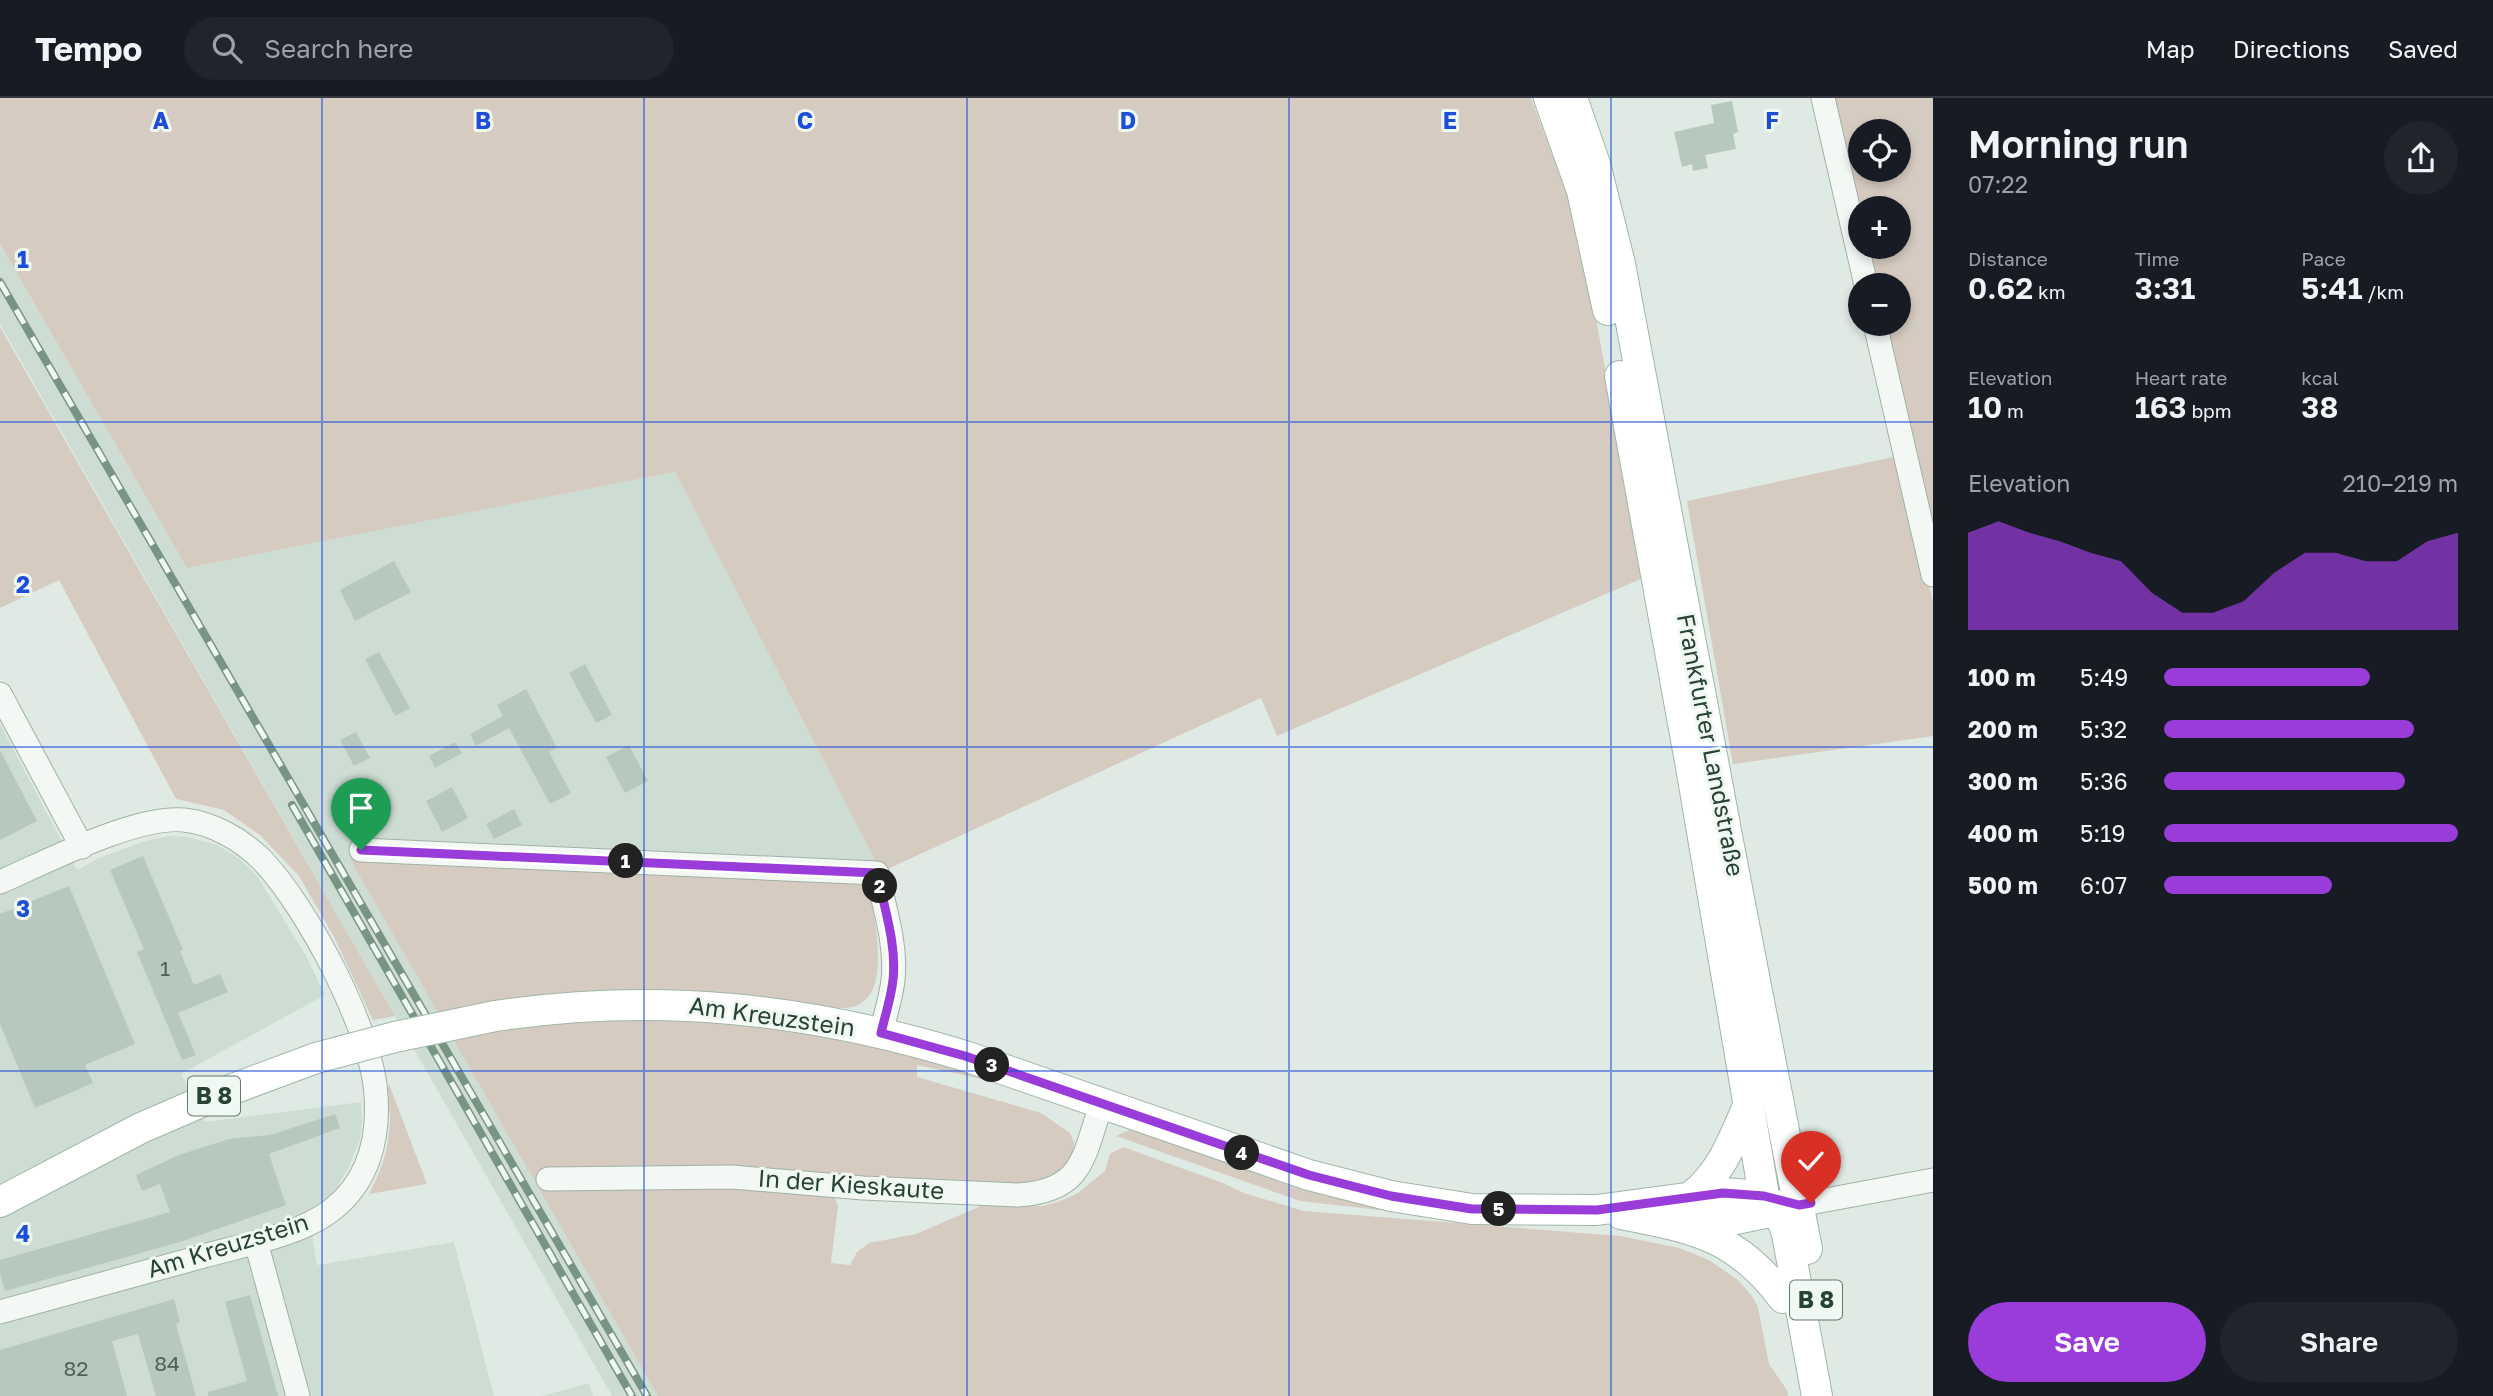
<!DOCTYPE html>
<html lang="en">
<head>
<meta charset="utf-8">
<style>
  body { margin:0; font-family:"Golos Text",sans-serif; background:#20242c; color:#f1f3f6; height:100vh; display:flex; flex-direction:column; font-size:26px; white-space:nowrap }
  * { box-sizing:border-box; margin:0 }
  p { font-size:23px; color:#9ea1a6 }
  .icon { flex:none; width:38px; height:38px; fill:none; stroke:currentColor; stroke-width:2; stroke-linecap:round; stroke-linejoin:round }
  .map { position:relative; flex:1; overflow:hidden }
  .panel { display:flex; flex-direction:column; background:#171b24; width:560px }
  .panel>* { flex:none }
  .buttons { position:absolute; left:1848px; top:21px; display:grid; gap:14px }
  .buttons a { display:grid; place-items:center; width:63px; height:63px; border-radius:50%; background:#171b24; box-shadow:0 4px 10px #0003; font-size:35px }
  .pin { position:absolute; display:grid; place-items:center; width:60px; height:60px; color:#fff; margin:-72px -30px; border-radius:50% 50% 50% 0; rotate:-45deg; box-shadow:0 0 7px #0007 }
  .pin .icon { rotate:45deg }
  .km { position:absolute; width:35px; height:35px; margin:-18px; border-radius:50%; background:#222; color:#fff; font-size:19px; line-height:35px; text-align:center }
  .round { display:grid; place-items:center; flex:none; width:74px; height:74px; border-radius:37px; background:#20242c }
  .summary { display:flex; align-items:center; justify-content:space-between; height:119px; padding:0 35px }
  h1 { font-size:38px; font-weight:600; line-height:52px }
  .metrics { display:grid; grid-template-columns:repeat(3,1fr); gap:10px; height:119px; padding:7px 35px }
  .metrics div { display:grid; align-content:center }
  .metrics b { font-size:30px; font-weight:600 }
  .metrics small { font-size:19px; font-weight:400 }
  .metrics p { font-size:19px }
  .chart { height:196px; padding:14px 35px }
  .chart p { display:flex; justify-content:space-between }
  .chart svg { width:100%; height:126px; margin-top:7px; fill:#993cd9; opacity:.7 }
  .action { display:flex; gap:14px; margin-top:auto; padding:14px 35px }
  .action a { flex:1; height:80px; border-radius:42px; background:#993cd9; color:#fff; font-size:28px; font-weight:600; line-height:80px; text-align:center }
  .action a+a { background:#20242c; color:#f1f3f6 }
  ul { padding:0 35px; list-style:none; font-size:23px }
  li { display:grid; grid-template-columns:112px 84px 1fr; align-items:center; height:52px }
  li i { height:18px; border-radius:9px; background:#993cd9 }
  header { display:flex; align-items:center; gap:42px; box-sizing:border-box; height:98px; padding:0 35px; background:#171b24; border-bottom:2px solid #363941 }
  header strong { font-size:33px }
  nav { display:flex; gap:38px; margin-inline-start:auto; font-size:24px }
  .search { width:490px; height:63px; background:#20242c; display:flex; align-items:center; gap:18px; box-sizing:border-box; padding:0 24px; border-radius:38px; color:#9ea1a6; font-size:26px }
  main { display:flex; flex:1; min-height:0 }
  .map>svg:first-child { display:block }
</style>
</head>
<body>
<header>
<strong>Tempo</strong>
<div class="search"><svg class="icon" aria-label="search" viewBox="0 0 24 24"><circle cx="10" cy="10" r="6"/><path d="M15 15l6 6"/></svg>Search here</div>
<nav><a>Map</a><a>Directions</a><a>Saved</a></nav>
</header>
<main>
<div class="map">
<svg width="1933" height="1298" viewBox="0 0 1933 1298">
  <rect width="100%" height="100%" fill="#e0eae4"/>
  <path fill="#ceddd3" d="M0,146l187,324 488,-96 206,400 -13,11 -517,-24 307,537h-46l-612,-1072z
    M0,626l77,146 22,-12 46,-17 25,-5 17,1 30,8 23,14 17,17 48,78 20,41 -144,79 24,48 156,-20 1,18 -2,19 -11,28 -17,28 -24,15 9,55 137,-23 40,154h-494z
    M589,1285l4,13h-51z"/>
  <path fill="#d5cbc1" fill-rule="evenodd" d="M0,0h1531l38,102 13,41 61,337 -366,158 -16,-38 -380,174 -206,-400 -488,96 -187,-324z
    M1828,0h105v456l-53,-230h19v-39h-28l-9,-38h37v-39h-39v31zM1860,33h39v39h-39z
    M0,229l395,689 -22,4 -40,-85 -34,-59 -38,-40 -37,-26 -48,-11 -117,-219 -59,28z
    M1898,358l35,146v134l-200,28 -46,-263z
    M350,761l518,24c5,29 22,97 -4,118 -9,8 -21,7 -32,7l-3,27 87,19 129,43 1,3 -50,-18 -79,-17v12l124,36 29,20 4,9 -1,10 -11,19 -23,12 -205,12 4,12 -7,56 19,2 7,-13 12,-9 47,-9 65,-28h62l18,-5 17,-8 27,-22 5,-17 13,-7 100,36 21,10 60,18 316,25 59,12 30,12 29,20 14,16 6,11 11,57 18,26 1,6h-1130z
    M389,986l38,100 -58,10c14,-27 20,-45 21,-76 0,-12 -5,-22 -1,-34z
    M1134,1030l165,60 88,20 -7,2 -80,-9 -184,-65z"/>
  <path fill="#b7c8bd" d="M1732,3l6,31 -5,2 3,15 -31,6 3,13 -15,3 -1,-7 -10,3 -8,-35 40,-9 -3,-18z
    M394,463l17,31 -56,29 -15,-31z
    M379,554l31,56 -15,8 -30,-57z
    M585,566l27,51 -16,8 -27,-50z
    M526,591l31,59 -8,4 22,41 -21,11 -41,-76 -33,18 -6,-12 33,-18 -6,-11z
    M356,634l14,26 -16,8 -14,-26z
    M455,644l7,11 -27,15 -6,-12z
    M629,647l19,36 -23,12 -19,-36z
    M0,652l37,71 -37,19z
    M452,689l16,31 -26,14 -16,-31z
    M514,711l8,16 -28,14 -8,-15z
    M143,758l40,94 -3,1 14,34 26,-11 8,18 -50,21 18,42 -14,5 -45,-108 7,-3 -34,-79z
    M69,788l66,158 -50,21 8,18 -58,25 -35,-84v-110z
    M335,1016l5,14 -71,26 17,51 -106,37 -175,49 -5,-18v-13l170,-48 -10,-28 -18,7 -6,-16 43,-20 50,-16 41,-4z
    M250,1197l28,101h-70v-4l39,-11 -22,-79z
    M174,1201l6,23 -4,2 20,72h-40l-18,-62 -26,7 15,55h-127v-46z"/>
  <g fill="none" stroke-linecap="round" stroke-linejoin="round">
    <defs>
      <path id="minor" d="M1823,0l43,187
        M1875,226l58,251
        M0,596l82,153
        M361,752l516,23c7,34 20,72 16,107 -2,18 -8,36 -12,53
        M0,784c46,-20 136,-67 184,-62 29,3 58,20 78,40 45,47 111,171 114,236 3,43 -8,85 -43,113 -32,26 -90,36 -129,47 -68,19 -136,37 -204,56
        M548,1081l184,-2 131,11 155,7c65,-4 65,-37 83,-90
        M1785,1103l14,4 134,-25
        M256,1144l42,154"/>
      <path id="major" d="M1549,0l33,93 26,119
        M1572,0l23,66 25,100 110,588 77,397
        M1620,278l71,391 76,446
        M495,918c163,-24 313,-8 470,40l344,119 82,21 81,13 125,1 126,-17 41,3 17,21 6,17 30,162
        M1692,1098c30,-24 41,-56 56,-90
        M0,1104l141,-74 81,-35 94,-35
        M1621,1116c73,14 116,22 162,84
        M1686,1126l45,-4 54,-11"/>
    </defs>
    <use href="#minor" stroke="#a1b1a7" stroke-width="25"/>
    <use href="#major" stroke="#9fb7a7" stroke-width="32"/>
    <use href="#minor" stroke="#f3f8f5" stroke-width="23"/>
    <use href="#major" stroke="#fff" stroke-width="30"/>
    <defs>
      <path id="rail" d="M0,184l647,1114
        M292,707l340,591"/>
    </defs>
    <use href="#rail" stroke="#789583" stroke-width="8"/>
    <use href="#rail" stroke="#f0f8f3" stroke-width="5" stroke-dasharray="16" stroke-linecap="butt"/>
    <defs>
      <path id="major-bridge" d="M316,960l79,-21 100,-21"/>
    </defs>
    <use href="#major-bridge" stroke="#9fb7a7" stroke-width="32" stroke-linecap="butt"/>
    <use href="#major-bridge" stroke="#fff" stroke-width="30"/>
  </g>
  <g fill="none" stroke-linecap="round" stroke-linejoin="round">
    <defs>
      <path id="route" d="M361,752l516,23c7,34 20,72 16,107 -2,18 -8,36 -12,53l84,23 344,119 82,21 81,13h30l95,1 126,-17 41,3 35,9 12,-2"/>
    </defs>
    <use href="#route" stroke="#fff" stroke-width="14"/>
    <use href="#route" stroke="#993cd9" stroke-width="9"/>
  </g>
  <path fill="none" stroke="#1d4ed8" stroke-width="2" stroke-opacity="0.55" d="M322,0v1298M644,0v1298M967,0v1298M1289,0v1298M1611,0v1298M0,324h1933M0,649h1933M0,973h1933"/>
  <g text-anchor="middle" stroke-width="6" stroke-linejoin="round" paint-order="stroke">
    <g font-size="21" fill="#4b6455">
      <text x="165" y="878">1</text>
      <text x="167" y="1273">84</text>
      <text x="76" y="1278">82</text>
    </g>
    <g fill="#f0f8f3" stroke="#63796c" stroke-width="2">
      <rect x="188" y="978.5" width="52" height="39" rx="5"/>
      <rect x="1790" y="1182.5" width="52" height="39" rx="5"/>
    </g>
    <g font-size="23" font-weight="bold" fill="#274332">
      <text x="214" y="1006">B 8</text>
      <text x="1816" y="1210">B 8</text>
    </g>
    <g font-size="24" fill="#274332" stroke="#f0f8f3">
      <text transform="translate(1710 647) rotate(79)" y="8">Frankfurter Landstraße</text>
      <text transform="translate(772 919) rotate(8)" y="8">Am Kreuzstein</text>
      <text transform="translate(851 1087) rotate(4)" y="8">In der Kieskaute</text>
      <text transform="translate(228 1148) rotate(-17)" y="8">Am Kreuzstein</text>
    </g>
  </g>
  <g font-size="23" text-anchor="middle" font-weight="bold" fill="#1d4ed8" stroke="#f0f8f3" stroke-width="6" stroke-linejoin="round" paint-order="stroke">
    <text x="161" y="31">A</text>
    <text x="483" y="31">B</text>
    <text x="805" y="31">C</text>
    <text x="1128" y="31">D</text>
    <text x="1450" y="31">E</text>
    <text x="1772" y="31">F</text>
    <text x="23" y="170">1</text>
    <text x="23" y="495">2</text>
    <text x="23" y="819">3</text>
    <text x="23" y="1144">4</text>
  </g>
</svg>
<div class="buttons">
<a><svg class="icon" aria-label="locate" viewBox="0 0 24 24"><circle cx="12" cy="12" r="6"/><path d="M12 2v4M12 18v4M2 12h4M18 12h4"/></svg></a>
<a>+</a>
<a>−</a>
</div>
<div class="pin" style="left:361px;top:752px;background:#1e9e55"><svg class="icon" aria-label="arrive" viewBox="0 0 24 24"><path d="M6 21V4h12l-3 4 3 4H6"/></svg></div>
<div class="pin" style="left:1811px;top:1105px;background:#d93025"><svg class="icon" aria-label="check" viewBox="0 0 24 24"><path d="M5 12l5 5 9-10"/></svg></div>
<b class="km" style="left:626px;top:763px">1</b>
<b class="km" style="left:880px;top:788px">2</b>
<b class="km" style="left:992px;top:967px">3</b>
<b class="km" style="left:1242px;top:1055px">4</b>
<b class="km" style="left:1499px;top:1111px">5</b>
</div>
<section class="panel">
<div class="summary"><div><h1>Morning run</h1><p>07:22</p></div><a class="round"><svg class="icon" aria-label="share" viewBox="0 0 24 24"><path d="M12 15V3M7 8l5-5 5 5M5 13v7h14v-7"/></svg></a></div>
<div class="metrics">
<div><p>Distance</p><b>0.62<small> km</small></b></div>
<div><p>Time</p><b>3:31</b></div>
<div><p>Pace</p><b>5:41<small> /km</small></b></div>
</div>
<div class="metrics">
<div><p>Elevation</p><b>10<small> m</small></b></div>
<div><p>Heart rate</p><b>163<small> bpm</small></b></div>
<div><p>kcal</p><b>38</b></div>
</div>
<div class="chart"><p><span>Elevation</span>210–219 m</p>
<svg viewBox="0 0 160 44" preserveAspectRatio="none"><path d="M0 44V10L10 6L20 10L30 13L40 17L50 20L60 31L70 38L80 38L90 34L100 24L110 17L120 17L130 20L140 20L150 13L160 10V44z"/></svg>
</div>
<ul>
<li><b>100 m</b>5:49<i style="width:70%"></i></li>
<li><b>200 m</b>5:32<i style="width:85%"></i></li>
<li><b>300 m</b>5:36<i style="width:82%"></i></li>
<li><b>400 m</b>5:19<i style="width:100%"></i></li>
<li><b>500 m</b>6:07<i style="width:57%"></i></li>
</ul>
<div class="action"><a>Save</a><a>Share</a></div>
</section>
</main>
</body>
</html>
